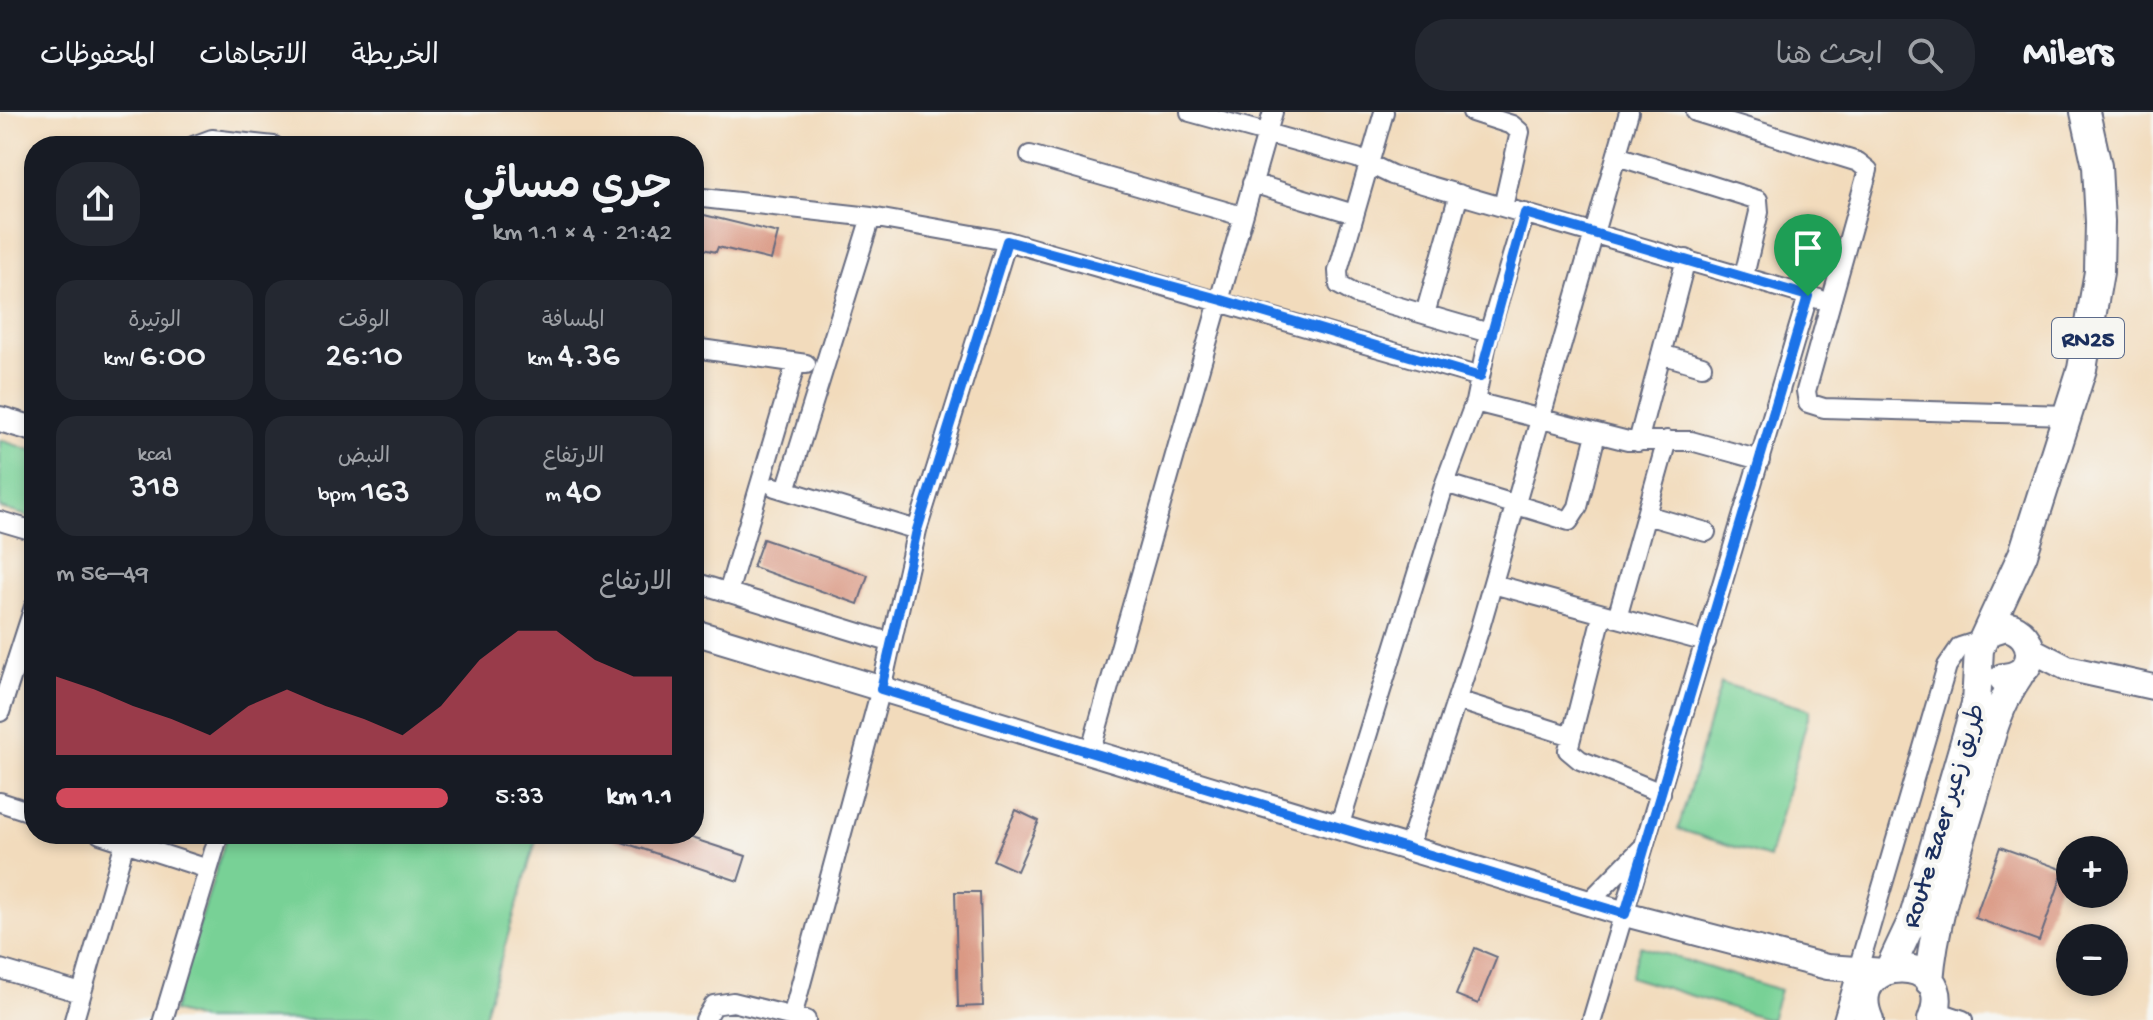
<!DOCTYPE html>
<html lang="ar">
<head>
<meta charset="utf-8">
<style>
  body { margin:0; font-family:"Gochi Hand","Playpen Sans Arabic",sans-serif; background:#242831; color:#f1f3f6; direction:rtl; height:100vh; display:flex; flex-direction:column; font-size:30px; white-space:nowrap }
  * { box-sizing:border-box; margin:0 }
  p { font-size:26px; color:#9ea1a6 }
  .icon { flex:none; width:44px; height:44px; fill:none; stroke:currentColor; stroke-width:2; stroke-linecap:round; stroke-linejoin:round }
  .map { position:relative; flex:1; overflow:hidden; direction:ltr }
  .details { position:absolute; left:24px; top:24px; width:680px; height:708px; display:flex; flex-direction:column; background:#171b24; border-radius:32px; box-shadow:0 4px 12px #0003; direction:rtl }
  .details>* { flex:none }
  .fabs { position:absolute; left:2056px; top:724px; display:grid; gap:16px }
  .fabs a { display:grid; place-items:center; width:72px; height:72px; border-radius:50%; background:#171b24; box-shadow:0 4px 12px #0003; font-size:40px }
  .pin { position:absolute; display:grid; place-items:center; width:68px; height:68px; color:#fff; margin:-82px -34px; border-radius:50% 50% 50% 0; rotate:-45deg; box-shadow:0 0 8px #0007 }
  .pin .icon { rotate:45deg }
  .round { display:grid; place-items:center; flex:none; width:84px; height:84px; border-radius:32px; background:#242831 }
  .summary { display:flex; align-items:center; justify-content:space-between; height:136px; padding:0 32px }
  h1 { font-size:44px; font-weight:600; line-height:60px }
  .metrics { display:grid; grid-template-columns:repeat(3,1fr); gap:12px; height:136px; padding:8px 32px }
  .metrics div { display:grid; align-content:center; border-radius:20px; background:#242831; text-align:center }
  .metrics b { font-size:34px; font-weight:600 }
  .metrics small { font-size:22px; font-weight:400 }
  .metrics p { font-size:22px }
  .chart { height:224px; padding:16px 32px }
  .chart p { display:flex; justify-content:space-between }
  .chart svg { width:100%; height:144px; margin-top:8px; fill:#d1495b; opacity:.7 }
  ul { padding:0 32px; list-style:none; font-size:26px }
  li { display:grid; grid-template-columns:128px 96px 1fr; align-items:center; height:60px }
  li i { height:20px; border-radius:10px; background:#d1495b }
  header { display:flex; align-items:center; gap:48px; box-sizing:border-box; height:112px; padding:0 40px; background:#171b24; border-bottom:2px solid #363941 }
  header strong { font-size:38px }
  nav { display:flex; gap:44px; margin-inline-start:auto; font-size:28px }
  .search { width:560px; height:72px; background:#242831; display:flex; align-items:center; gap:20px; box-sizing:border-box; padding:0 28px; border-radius:32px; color:#9ea1a6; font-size:30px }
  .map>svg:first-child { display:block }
</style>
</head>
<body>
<header>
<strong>Milers</strong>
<div class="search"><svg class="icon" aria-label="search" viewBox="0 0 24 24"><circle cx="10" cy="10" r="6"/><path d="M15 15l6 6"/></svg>ابحث هنا</div>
<nav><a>الخريطة</a><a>الاتجاهات</a><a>المحفوظات</a></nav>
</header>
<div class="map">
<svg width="2153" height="908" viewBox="0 0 2153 908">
  <rect width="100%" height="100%" fill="#f6f6f2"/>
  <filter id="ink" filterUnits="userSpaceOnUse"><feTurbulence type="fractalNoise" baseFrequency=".0125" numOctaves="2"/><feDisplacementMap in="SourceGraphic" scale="16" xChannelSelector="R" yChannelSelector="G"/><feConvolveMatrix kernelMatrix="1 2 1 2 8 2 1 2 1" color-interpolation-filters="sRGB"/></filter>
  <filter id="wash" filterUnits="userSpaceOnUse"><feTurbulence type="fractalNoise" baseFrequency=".006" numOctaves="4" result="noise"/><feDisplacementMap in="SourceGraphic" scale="32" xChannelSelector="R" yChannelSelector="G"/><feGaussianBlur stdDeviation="1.8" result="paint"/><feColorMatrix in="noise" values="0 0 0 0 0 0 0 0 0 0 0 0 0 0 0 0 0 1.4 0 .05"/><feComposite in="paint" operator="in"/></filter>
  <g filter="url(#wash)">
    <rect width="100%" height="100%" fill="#f2dbbc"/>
    <path fill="#78d196" stroke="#4a807a" stroke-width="2" d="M0,328l34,11v67l-34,-10z
      M1721,571l89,27 -41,148 -91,-29z
      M227,722h311l-54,182 -4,4h-278l-29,-9z
      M1640,834l140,44 -9,30 -141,-43z"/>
    <g id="blocks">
      <path fill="#da9984" d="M696,101l82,20 -7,27 -53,-13 -2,5 -22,-5z
        M763,427l105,36 -10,29 -105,-37z
        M1016,698l23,11 -22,50 -24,-11z
        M679,722l67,22 -8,25 -137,-46z
        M2000,735l64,23 -25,71 -64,-23z
        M955,780h25l3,114 -25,1z
        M1475,836l22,9 -19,47 -22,-9z"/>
    </g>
  </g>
  <g filter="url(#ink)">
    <use href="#blocks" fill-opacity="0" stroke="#666b7f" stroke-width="2"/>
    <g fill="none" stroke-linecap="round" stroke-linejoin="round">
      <defs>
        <path id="street" d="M1190,0l167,46 35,17 427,124
          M1384,0l-46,159 1,14 16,9 134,39
          M1472,0l40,13 8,7 -17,75
          M1696,0l162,50 10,8 -62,221 2,12 16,5 245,7
          M193,34l19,-7 62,7
          M1030,43l212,61
          M1617,44l141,44 1,12 -15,64
          M1252,71l102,31
          M694,85l177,20 136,24 473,136
          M1425,202l34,-120
          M694,236l112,16
          M1661,242l41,12
          M1475,290l153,39h63l69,19
          M1638,330l48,-183
          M1445,371l124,38 9,-14 18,-73
          M775,375l142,43
          M786,378l85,-273
          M1646,403l60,17
          M0,409l34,10
          M694,470l195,60
          M1493,472l213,58
          M728,481l68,-230
          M1602,504l-34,134 12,10 81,33
          M1617,506l50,-178
          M1457,588l114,36
          M0,600l34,-105
          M1090,641l183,-641
          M0,690l34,11
          M1339,715l106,-344 30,-81 14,-69 36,-120
          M100,722l108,35
          M1408,737l71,-218 150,-519
          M1589,790l54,-55
          M0,857l81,24
          M1936,899l27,9
          M792,905l89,-328 36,-159 90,-289
          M74,908l51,-178
          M163,908l56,-186
          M705,908l9,-15 19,-3 73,18
          M1592,908l216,-724
          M1843,908l104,-354 13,-19 22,-7"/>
        <path id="secondary" d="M0,307l34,10
          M694,520l931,282 202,53 57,4
          M2032,538l35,18 86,19"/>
        <path id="primary" d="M1987,520l19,-6c32,7 33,50 -3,52
          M1890,856l24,-51 62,-213 3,-55 44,-95 59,-185 17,-97 1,-50 -3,-56 -12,-54
          M1929,869c5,-64 27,-124 45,-185 12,-41 20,-86 45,-121
          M1869,908c-29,-67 92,-70 63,0"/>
      </defs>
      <use href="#street" stroke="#666b7f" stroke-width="22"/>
      <use href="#secondary" stroke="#666b7f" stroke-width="28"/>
      <use href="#primary" stroke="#666b7f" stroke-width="32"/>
      <use href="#street" stroke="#fff" stroke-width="18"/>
      <use href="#secondary" stroke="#fff" stroke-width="24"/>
      <use href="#primary" stroke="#fff" stroke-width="28"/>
    </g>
  </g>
  <g fill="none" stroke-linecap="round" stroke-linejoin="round" filter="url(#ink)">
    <defs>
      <path id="route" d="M1525,101l283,83 -183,618 -744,-225 36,-159 90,-289 215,59 258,77z"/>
    </defs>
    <use href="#route" stroke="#fff" stroke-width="16"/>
    <use href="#route" stroke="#1a73e8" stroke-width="10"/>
  </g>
  <g text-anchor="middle" stroke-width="8" stroke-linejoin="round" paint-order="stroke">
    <rect fill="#f6f6f2" stroke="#5d6b8a" stroke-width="2" x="2052" y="206" width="72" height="40" rx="6"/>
    <g font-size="24" font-weight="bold" fill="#1b2f5e">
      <text x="2088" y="234">RN25</text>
    </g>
    <g font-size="26" fill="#1b2f5e" stroke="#f6f6f2">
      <text transform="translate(1942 703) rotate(-73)" y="9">Route Zaer طريق زعير</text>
    </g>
  </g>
</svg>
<div class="fabs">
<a>+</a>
<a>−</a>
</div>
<div class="pin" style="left:1808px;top:184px;background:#1e9e55"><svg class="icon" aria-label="arrive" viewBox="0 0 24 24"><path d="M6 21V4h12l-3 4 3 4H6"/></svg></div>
<section class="details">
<div class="summary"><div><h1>جري مسائي</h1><p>21:42 · 4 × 1.1 km</p></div><a class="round"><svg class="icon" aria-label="share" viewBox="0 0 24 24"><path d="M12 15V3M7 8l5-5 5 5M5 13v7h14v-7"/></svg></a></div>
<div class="metrics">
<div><p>المسافة</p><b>4.36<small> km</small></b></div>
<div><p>الوقت</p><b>26:10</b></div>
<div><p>الوتيرة</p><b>6:00<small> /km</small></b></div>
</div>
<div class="metrics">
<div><p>الارتفاع</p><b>40<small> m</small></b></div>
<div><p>النبض</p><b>163<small> bpm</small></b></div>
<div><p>kcal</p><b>318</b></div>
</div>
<div class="chart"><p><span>الارتفاع</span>49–56 m</p>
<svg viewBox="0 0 160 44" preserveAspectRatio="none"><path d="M0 44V20L10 24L20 29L30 33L40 38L50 29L60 24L70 29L80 33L90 38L100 29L110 15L120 6L130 6L140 15L150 20L160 20V44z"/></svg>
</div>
<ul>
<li><b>1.1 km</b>5:33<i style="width:100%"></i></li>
</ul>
</section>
</div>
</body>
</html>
